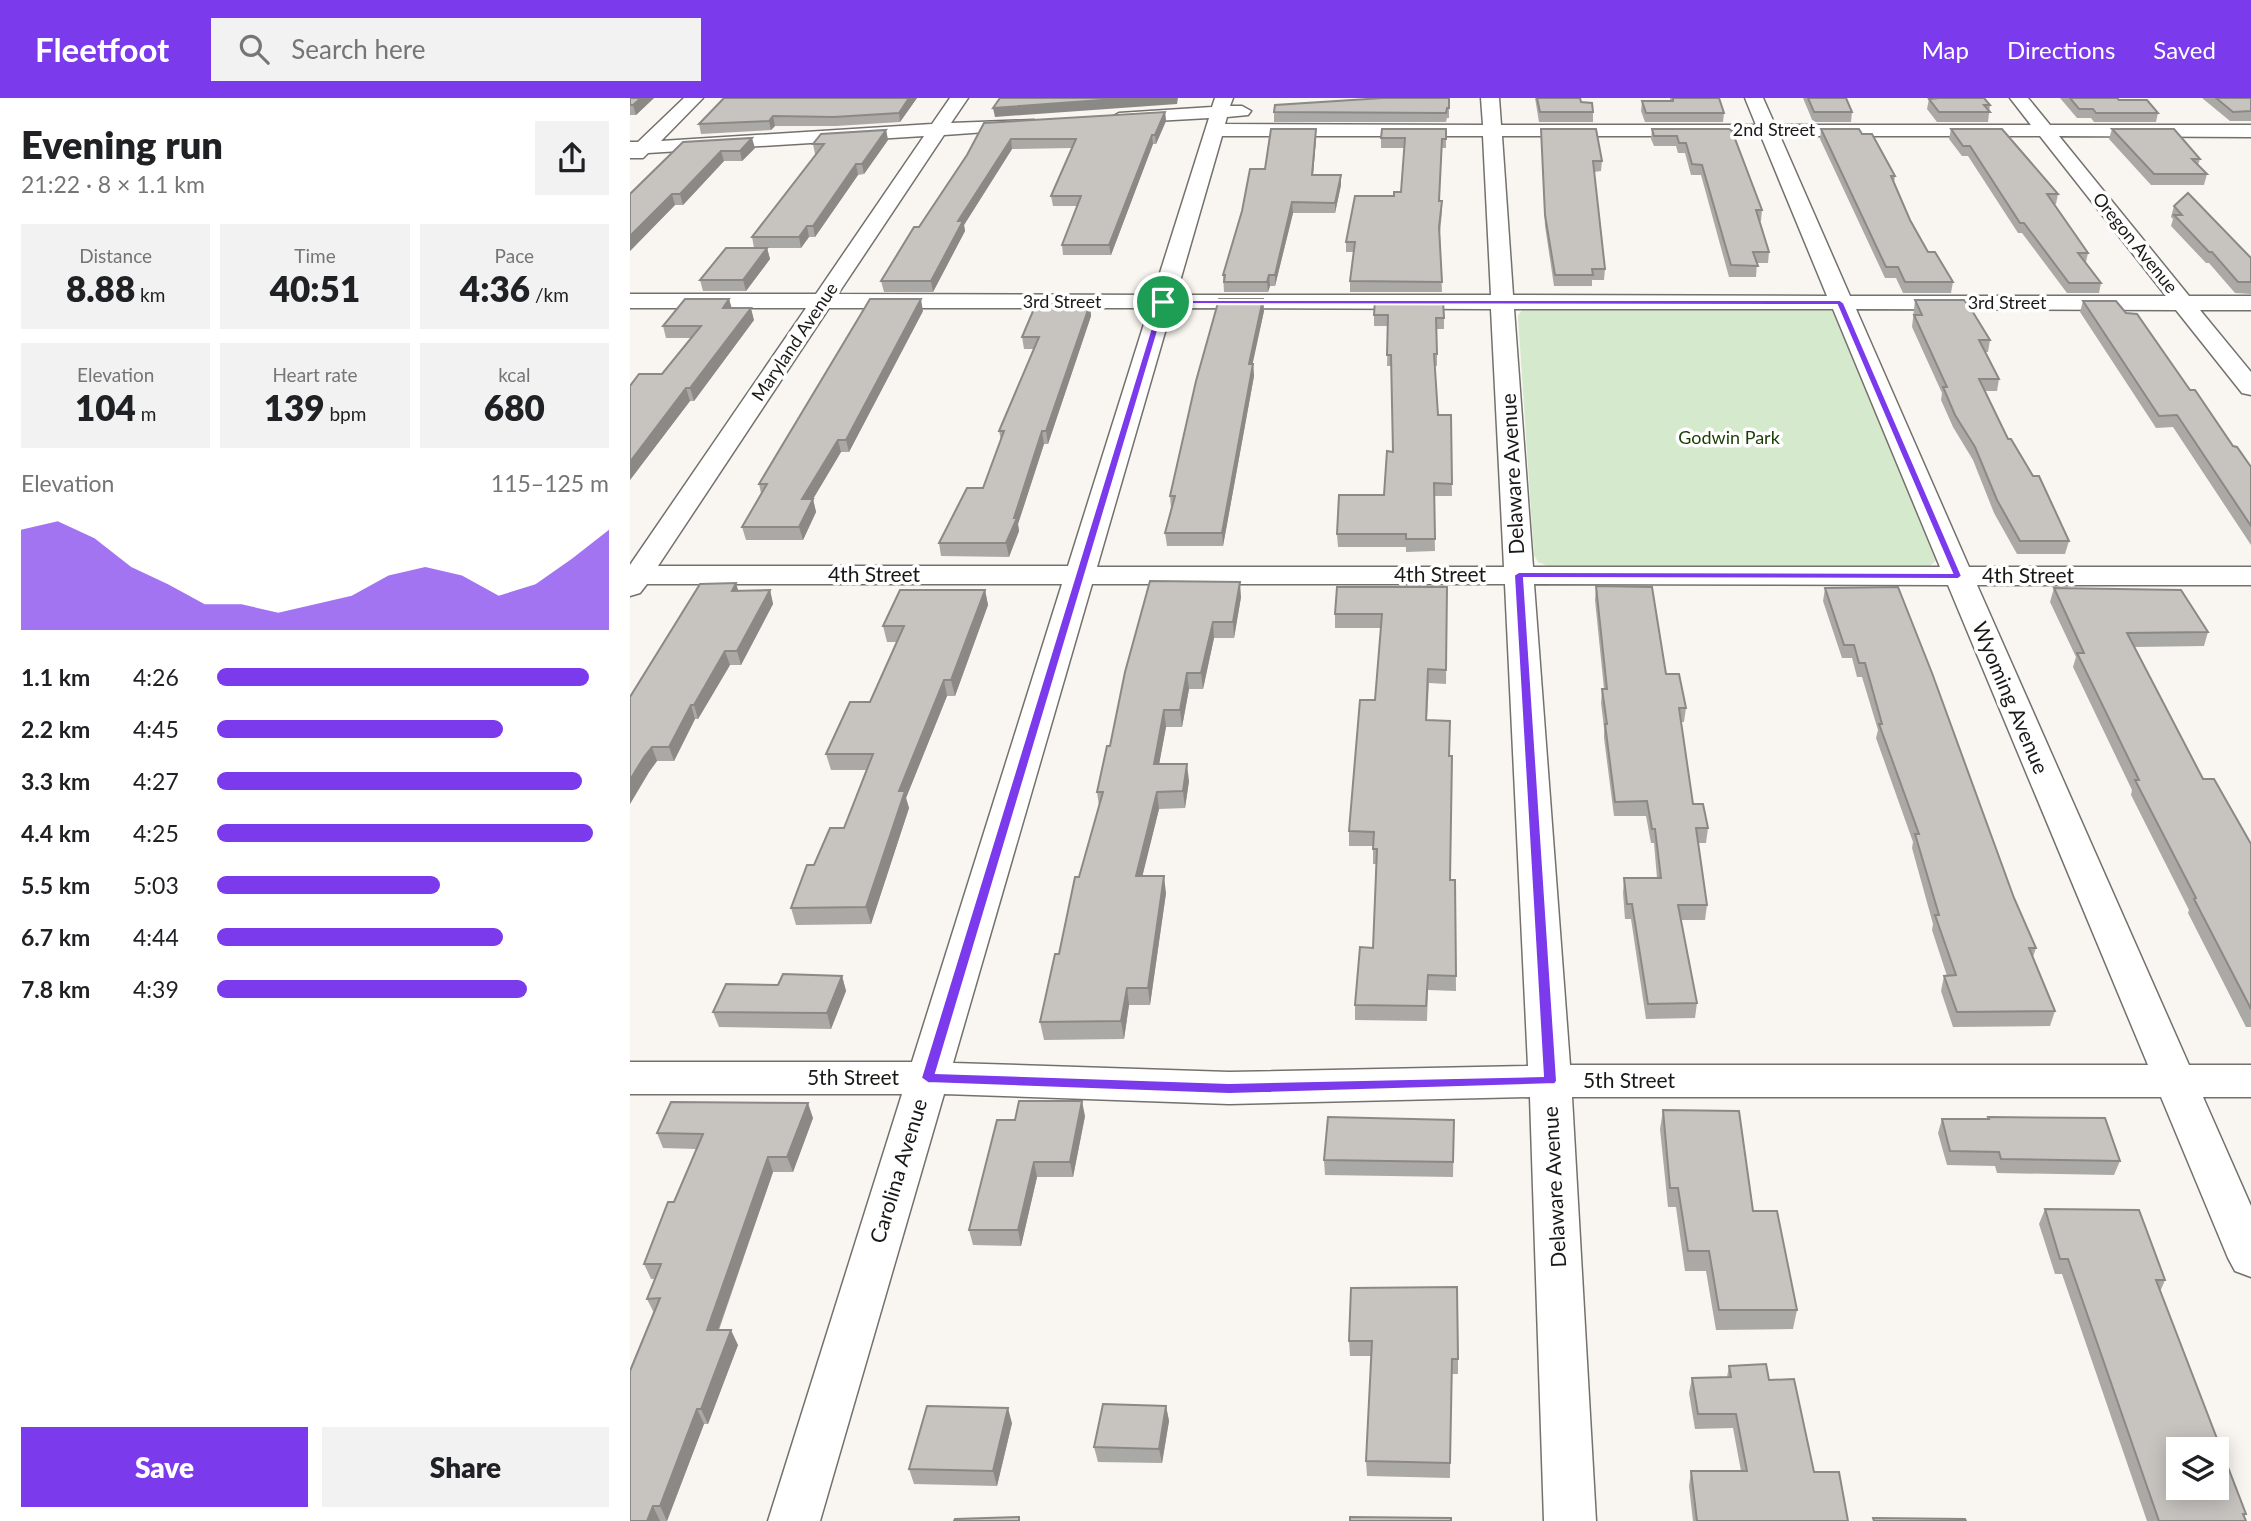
<!DOCTYPE html>
<html lang="en">
<head>
<meta charset="utf-8">
<style>
  body { margin:0; font-family:Lato,sans-serif; background:#f2f2f2; color:#202124; height:100vh; display:flex; flex-direction:column; font-size:26px; white-space:nowrap }
  * { box-sizing:border-box; margin:0 }
  p { font-size:23px; color:#757577 }
  .icon { flex:none; width:38px; height:38px; fill:none; stroke:currentColor; stroke-width:2; stroke-linecap:round; stroke-linejoin:round }
  .map { position:relative; flex:1; overflow:hidden }
  .panel { display:flex; flex-direction:column; background:#fff; width:630px }
  .panel>* { flex:none }
  .controls { position:absolute; left:1536px; top:1339px; display:grid; gap:14px }
  .controls a { display:grid; place-items:center; width:63px; height:63px; border-radius:0px; background:#fff; box-shadow:0 4px 18px #0003; font-size:35px }
  .pin { position:absolute; display:grid; place-items:center; width:60px; height:60px; color:#fff; margin:-30px; border:4px solid #fff; border-radius:50%; box-shadow:0 2px 7px #0007 }
  .round { display:grid; place-items:center; flex:none; width:74px; height:74px; border-radius:0px; background:#f2f2f2 }
  .summary { display:flex; align-items:center; justify-content:space-between; height:119px; padding:0 21px }
  h1 { font-size:38px; font-weight:800; line-height:52px }
  .stats { display:grid; grid-template-columns:repeat(3,1fr); gap:10px; height:119px; padding:7px 21px }
  .stats div { display:grid; align-content:center; border-radius:0px; background:#f2f2f2; text-align:center }
  .stats b { font-size:35px; font-weight:800 }
  .stats small { font-size:19px; font-weight:400 }
  .stats p { font-size:19px }
  .chart { height:196px; padding:14px 21px }
  .chart p { display:flex; justify-content:space-between }
  .chart svg { width:100%; height:126px; margin-top:7px; fill:#7c3aed; opacity:.7 }
  .action { display:flex; gap:14px; margin-top:auto; padding:14px 21px }
  .action a { flex:1; height:80px; border-radius:0px; background:#7c3aed; color:#fff; font-size:28px; font-weight:800; line-height:80px; text-align:center }
  .action a+a { background:#f2f2f2; color:#202124 }
  ul { padding:0 21px; list-style:none; font-size:23px }
  li { display:grid; grid-template-columns:112px 84px 1fr; align-items:center; height:52px }
  li i { height:18px; border-radius:9px; background:#7c3aed }
  header { display:flex; align-items:center; gap:42px; box-sizing:border-box; height:98px; padding:0 35px; background:#7c3aed; color:#fff }
  header strong { font-size:33px }
  nav { display:flex; gap:38px; margin-inline-start:auto; font-size:24px }
  .search { width:490px; height:63px; background:#f2f2f2; display:flex; align-items:center; gap:18px; box-sizing:border-box; padding:0 24px; border-radius:0px; color:#757577; font-size:26px }
  main { display:flex; flex:1; min-height:0 }
  .map>svg:first-child { display:block }
</style>
</head>
<body>
<header>
<strong>Fleetfoot</strong>
<div class="search"><svg class="icon" aria-label="search" viewBox="0 0 24 24"><circle cx="10" cy="10" r="6"/><path d="M15 15l6 6"/></svg>Search here</div>
<nav><a>Map</a><a>Directions</a><a>Saved</a></nav>
</header>
<main>
<section class="panel">
<div class="summary"><div><h1>Evening run</h1><p>21:22 · 8 × 1.1 km</p></div><a class="round"><svg class="icon" aria-label="share" viewBox="0 0 24 24"><path d="M12 15V3M7 8l5-5 5 5M5 13v7h14v-7"/></svg></a></div>
<div class="stats">
<div><p>Distance</p><b>8.88<small> km</small></b></div>
<div><p>Time</p><b>40:51</b></div>
<div><p>Pace</p><b>4:36<small> /km</small></b></div>
</div>
<div class="stats">
<div><p>Elevation</p><b>104<small> m</small></b></div>
<div><p>Heart rate</p><b>139<small> bpm</small></b></div>
<div><p>kcal</p><b>680</b></div>
</div>
<div class="chart"><p><span>Elevation</span>115–125 m</p>
<svg viewBox="0 0 160 44" preserveAspectRatio="none"><path d="M0 44V9L10 6L20 12L30 22L40 28L50 35L60 35L70 38L80 35L90 32L100 25L110 22L120 25L130 32L140 28L150 19L160 9V44z"/></svg>
</div>
<ul>
<li><b>1.1 km</b>4:26<i style="width:95%"></i></li>
<li><b>2.2 km</b>4:45<i style="width:73%"></i></li>
<li><b>3.3 km</b>4:27<i style="width:93%"></i></li>
<li><b>4.4 km</b>4:25<i style="width:96%"></i></li>
<li><b>5.5 km</b>5:03<i style="width:57%"></i></li>
<li><b>6.7 km</b>4:44<i style="width:73%"></i></li>
<li><b>7.8 km</b>4:39<i style="width:79%"></i></li>
</ul>
<div class="action"><a>Save</a><a>Share</a></div>
</section>
<div class="map">
<svg width="1621" height="1423" viewBox="0 0 1621 1423">
  <rect width="100%" height="100%" fill="#f9f6f1"/>
  <path fill="#d5e9cc" d="M904,209l300,3 105,248 -13,11h-371l-17,-7 -4,-7 -16,-239 4,-6z"/>
  <g fill="none" stroke-linecap="round" stroke-linejoin="round">
    <defs>
      <path id="minor" d="M54,0h19l-42,43 271,-17 18,-26h18l-17,25 83,-3 3,4 -3,4 -6,1 -84,6 -106,159 315,1 56,-177 -90,5 -9,-5 9,-5 93,-6 3,-9h18l-3,8h12l9,5 -3,4 -21,2 -2,7 258,1 -2,-27h18l2,27h255l-11,-27h18l12,27h256l-21,-27h18l22,27h201v12l-192,-1 130,160h62v14h-51l51,62v23l-9,-2 -66,-83 -320,-1 113,258h282v18h-274l212,480h62v32h-48l48,109v71l-16,-6 -7,-13 -67,-161h-589l24,424h-52l-14,-424 -301,7 -285,-10 -124,427h-52l134,-427h-272v-32h282l150,-478h-415l-7,9 -10,3v-31l176,-257h-176v-14h186l108,-158 -276,17 -5,5h-13v-16h8zM592,38h261l8,159h-315zM872,38h259l66,160 -314,-1zM1150,38h260l126,160h-316zM199,210h320l-81,258h-410zM542,210l319,1 13,258h-407zM884,211h319l107,258h-407zM462,486h413l23,482 -299,6 -276,-9zM904,486l414,1 200,480h-578z"/>
    </defs>
    <use href="#minor" stroke="#74716d" stroke-width="3"/>
    <use href="#minor" fill="#fff" fill-rule="evenodd"/>
  </g>
  <path fill="#aba9a5" d="M0,0h24l-18,17h-6z
    M94,0h193l-17,24 -64,4h-61l-4,4 -70,4 -2,-10z
    M819,0v20h-2l-1,4h-172v-10z
    M905,0h45l1,4 12,10v10h-54z
    M1040,0h49l5,15 -1,9h-78l-4,-11 1,-10h28z
    M1173,0h43l6,14 -1,10h-38z
    M1430,0h57l2,2 39,13 -2,9h-62l-3,-4h-14z
    M1572,0h49v23h-21z
    M1299,1l61,6 -2,17h-51l-10,-13z
    M535,14l1,9 -10,23h-3l-42,111h-48l-1,-10 15,-39h-24l-2,-10 21,-48 -60,1 -48,76 1,6 -32,61h-49l-3,-11 38,-54 48,-72 17,-32z
    M686,31v10l-3,36 28,10 -6,28h-42l-18,73h-5l-2,6h-44l-1,-17z
    M816,31v19h-4l-3,53 3,10 -2,23 2,58h-92v-11l4,-29h-8v-10l55,-50 4,-44h-24v-10z
    M911,31l61,32 -1,10 -7,1 11,97 -1,11h-12v6h-38l-9,-60z
    M1022,31h77l33,81 -1,11h-2l10,31 -1,11h-11l-1,14h-27l-28,-102h-10l-6,-22h-7l-2,-7h-22l-3,-7z
    M1191,31l41,5 33,42 -1,7 16,37 18,32 25,30 -2,11h-48l-7,-15h-11l-65,-139z
    M1321,31l107,65 -2,10h-2l34,49 -2,9 15,21 -2,10h-32l-45,-60h-4l-50,-77h-6l-13,-17z
    M1482,31l88,30 -2,6 9,9 -3,11h-53l-42,-46z
    M256,32l2,10 -24,34 -6,1 -43,62h-6l-8,11h-34l3,11 -24,32h-43l-3,-11 54,-32 -2,-11 64,-83h-1l-2,-10z
    M53,44l72,6 -13,13h-18l-41,44h-8l-45,46v-57z
    M1544,108l77,52v36l-16,-1 -26,-30h-3l-35,-37 2,-7 -2,-2z
    M99,201l3,9 22,12 -60,81h-4l-60,79v-94l32,-12 30,-36h-26l-3,-12z
    M633,201l1,12 -12,53h1l1,12 -31,170h-56l-2,-13 6,-25 -1,-12z
    M1285,202l75,40 -2,12h-3l14,27 -2,12h-12l23,48 61,102 -4,13h-48l-23,-41 -21,-53 -20,-33 -12,-27 1,-7 -30,-66z
    M1453,203l107,89 43,56 18,21v78l-78,-118 -17,1 -76,-116z
    M460,206l1,12 -43,128h-4l-26,80 1,7 -10,26 -68,-1 -2,-13 44,-55 18,-48 -2,-9 35,-82h-10l-2,-12z
    M293,213l-74,141h-8l-28,47 3,13 -13,28h-57l-4,-13 19,-34 -2,-9z
    M744,217l70,3v11h-7v37h-3l4,49h13l1,81h-18l1,55 -29,1v-5h-68l-1,-13 47,-39 9,-43 -2,-86h-4l1,-40h-14z
    M520,483l91,16 -7,41h-20l-11,51h-14l-7,38h-16l-7,37 30,17 -4,27 -26,1 -17,67 24,17 -16,112h-21l-5,34 -80,1 -4,-18 59,-216 -2,-14 13,-46z
    M106,485l2,8 32,-1 3,14 -32,61h-11l-32,54h-3l-21,42h-17l-8,11 -19,32v-107z
    M966,488l70,88 20,34 -2,14h-3l12,82 15,24 -2,15h-8l9,62 -2,15h-24l16,83 -2,15 -49,1 -15,-100h-6l-2,-26 1,-15h33l-3,-35h-3l-5,-27h-32l-10,-78v-10l-3,-25 1,-14h2l-9,-89z
    M817,489l-1,97 -17,-1 -2,37 22,36 2,124h4l1,111 -28,-1 -1,31 -72,-1v-15l18,-57 3,-84h-3v-18h-24v-15l26,-131 6,-72h-46v-14z
    M1195,490l189,310 22,50 -3,9 22,54 -5,15 -97,1 -12,-36 3,-15h3l-15,-46 1,-6 -21,-76 1,-6 -37,-104 2,-8 -16,-53h-5l-5,-19h-10l-19,-57z
    M1424,490l154,44 -4,14 -70,1 69,132 48,65v183h-5l-58,-114 1,-3 -58,-115 1,-5 -59,-123 3,-10 -26,-55z
    M355,492l3,15 -33,91h-8l-41,102 3,10 -38,116 -75,1 -5,-17 23,-43 30,-37 22,-58h-35l-5,-16 44,-52 27,-60h-10l-4,-16z
    M212,878l4,15 -15,38 -112,-2 -6,-15z
    M1033,1012l90,101 44,99 -4,19 -77,1 -10,-59h-21l-9,-64h-8l-8,-78z
    M455,1018l-12,61h-36l-16,69 -48,-1 -4,-15 46,-110z
    M1358,1019l132,44 -6,14 -117,-2 -2,-7 -48,-1 -9,-32 4,-14h46z
    M183,1020l-20,54h-20l-54,158 19,15 -30,79h-4l-37,97h-37l24,-208 -7,-14 8,-20h-4l-7,-15 30,-62 22,-53 -33,-1 -6,-15z
    M824,1022l-1,57 -128,-2 -1,-15z
    M1415,1111l120,71 -5,12 86,222 -2,3 2,4h-99l-85,-247h-7l-16,-50z
    M721,1190l107,71v15h-7l-1,104 -83,-2 -1,-15 5,-105h-21l-1,-15z
    M1099,1268l40,14 45,92 34,49h-155l-4,-35 2,-15h50l-8,-43 -38,1 -6,-36 3,-15 35,-1z
    M536,1308l3,15 -7,42 -64,-1 -4,-15z
    M382,1325l-15,63 -83,-2 -5,-15z"/>
  <path fill="#8b8986" d="M11,0h13l-18,17 -3,-10z
    M279,0h8l-17,24 -1,-9z
    M499,0h49l-1,6 -182,13 -2,-9z
    M535,14l1,9 -10,23 -1,-9z
    M143,18l2,10 -4,4 -2,-9z
    M686,31v10l-4,46v-10z
    M256,32l2,10 -24,34 -2,-10z
    M522,37l1,9 -42,111 -2,-10z
    M122,40l3,10 -13,13 -2,-10z
    M381,41l1,10 -48,76 1,6 -32,61 -2,-11 27,-60z
    M91,53l3,10 -41,44 -3,-11z
    M226,66l2,11 -43,62 -2,-11z
    M711,77v10l-6,28v-10z
    M42,96l3,11 -45,46v-15z
    M662,104l1,11 -18,73v-11z
    M177,128l2,11 -8,11 -2,-11z
    M137,150l3,11 -24,32 -3,-11z
    M639,177l1,11 -2,6 -1,-10z
    M99,201l3,12 -9,-3z
    M291,201l2,12 -74,141 -3,-12z
    M633,201l1,12 -14,65 -1,-12z
    M460,206l1,12 -43,128 -2,-13z
    M121,210l3,12 -60,81 -4,-13z
    M623,266l1,12 -31,170 -1,-13z
    M56,290l4,13 -60,79v-18z
    M412,333l2,13 -26,80 1,7 -10,26 -3,-14z
    M208,342l3,12 -28,47 3,13 -13,28 -4,-13 3,-28z
    M610,484l1,15 -7,41 -1,-16z
    M106,485l4,14 -8,-6z
    M140,492l3,14 -32,61 -4,-14z
    M355,492l3,15 -33,91 -4,-16z
    M583,524l1,16 -11,51 -2,-16z
    M95,553l5,14 -32,54 -4,-14z
    M557,575l2,16 -7,38 -2,-17z
    M314,582l3,16 -41,102 3,10 -38,116 -5,-17 33,-116z
    M61,607l4,14 -21,42 -5,-14z
    M534,612l2,17 -10,54 -2,-17z
    M22,649l5,14 -8,11 -19,32v-24l14,-23z
    M557,666l2,17 -4,27 -2,-17z
    M527,694l2,17 -21,85 -2,-18z
    M534,778l2,17 -16,112 -2,-17z
    M212,878l4,15 -15,38 -4,-16z
    M497,890l2,17 -5,34 -3,-18z
    M452,1003l3,15 -12,61 -3,-15z
    M178,1005l5,15 -20,54 -6,-15z
    M138,1059l5,15 -60,173 -6,-15z
    M404,1064l3,15 -16,69 -3,-16z
    M101,1232l7,15 -30,79 -7,-15z
    M536,1308l3,15 -7,42 -3,-14z
    M378,1310l4,15 -15,63 -4,-15z
    M67,1311l7,15 -37,97 -7,-15z
    M23,1408l7,15h-13z"/>
  <path fill="#c7c4c0" stroke="#8b8986" stroke-width="2" fill-rule="evenodd" d="M0,0h11l-8,7h-3z
    M94,0h185l-10,15 -65,4 -61,-1 -4,5 -70,3z
    M370,0h129l-136,10z
    M753,0h66v10h-2l-1,5 -172,-1 1,-7z
    M907,0h43l1,4 11,1 1,9h-53z
    M1043,0h46l5,15h-78l-4,-12h31z
    M1178,0h38l6,14h-38z
    M1309,0h45l6,7h-6l6,7h-51l-10,-13z
    M1440,0h47l2,2h28l11,13h-62l-3,-4h-14z
    M1586,0h35v13l-18,1z
    M535,14l-10,23h-3l-43,110h-47l19,-49h-30l25,-57h-65l-53,82h5l-32,60h-50l33,-54h5l48,-72 17,-32z
    M641,31h45l-4,46h29l-6,28 -43,-1 -17,73h-6l-2,7h-43l1,-7h-2l19,-64 8,-42h15z
    M752,31h64v10h-4l-3,62h3l-3,26 3,55 -92,-1 5,-39h-9l9,-46h39v-4h7l4,-54h-24z
    M911,31h55l6,32h-9l12,108h-13l1,6h-38l-10,-60z
    M1022,31h77l3,2 30,79h-6l13,42h-16l5,14 -27,-1 -29,-100 -10,-1 -6,-21h-7l-2,-7h-23z
    M1191,31h38l3,5h10l23,42h-4l19,44 18,32h7l18,30h-48l-7,-15h-12z
    M1321,31h51l56,65h-11l41,59h-10l23,30h-32l-45,-60h-4l-50,-77h-7z
    M1482,31h62l26,30h-8l15,15h-53z
    M256,32l-24,34h-6l-43,62h-6l-8,11h-47l72,-93h-11l8,-10z
    M122,40l-12,13h-19l-41,43h-8l-42,42v-42l53,-52z
    M1558,95l63,65v24h-13l-26,-30h-3l-35,-37h8l-8,-9z
    M96,150h41l-24,32h-43z
    M55,201h44l-6,9h28l-61,80h-4l-56,74v-76l9,-12h23l39,-48h-38z
    M240,201h51l-75,141h-8l-36,59h11l-14,28h-57l25,-43h-8z
    M589,201h44l-14,65h4l-31,169h-57l10,-37h-5l26,-115z
    M745,202h68l1,18h-8l1,36h-3l4,61h13l1,69 -18,-1 1,56h-29v-5h-69l2,-39h45l3,-44 6,1 -2,-97h-4l1,-40h-14z
    M1285,202h49l7,9 19,31h-11l20,39h-20l29,60h3l22,37h6l30,65h-49l-23,-41 -22,-53 -20,-32 -12,-28h4l-33,-72h8z
    M1453,203h33l10,12 11,1 53,76h5l38,56 4,1 14,20v59l-74,-111 -18,1z
    M406,206h54l-44,127h-4l-28,87h3l-11,25h-67l28,-55h16l21,-57h-5l40,-94h-17z
    M520,483l90,1 -7,40h-20l-12,51h-14l-7,37h-16l-10,54h33l-4,27 -26,1 -21,84h28l-16,112h-21l-6,33 -81,1 15,-68h4l16,-77h4l24,-85h-6l10,-46h3l15,-74z
    M106,485l-4,8 38,-1 -33,61h-12l-31,54h-3l-22,42h-17l-8,10 -14,23v-83l70,-113z
    M966,488l56,1 14,87h13l7,34h-7l14,96h10l5,24h-12l11,77h-29l19,98 -49,1 -16,-100h-5l-3,-26h37l-6,-49h-3l-5,-28 -32,1 -10,-78h2l-5,-35h5z
    M707,489h110l-1,83 -18,-1 -2,51 24,1 -1,35h3l-2,124h5l1,96 -28,-1 -2,31 -71,-1 5,-58 13,1 4,-99h-4l1,-17 -25,-1 11,-131h15l7,-86h-47z
    M1268,489l34,86 82,225 22,50h-7l26,63 -98,1 -13,-36 12,-1 -21,-60h4l-24,-81h4l-40,-110h3l-17,-61h-6l-5,-18h-10l-19,-57z
    M1424,490l127,2 27,42 -81,1 76,146h11l37,65v165l-57,-110 2,-1 -61,-118h4l-62,-127h7z
    M270,492h85l-34,90h-7l-45,111h6l-39,116 -75,1 16,-43h7l16,-37h14l29,-74h-47l24,-52h20l34,-76h-21z
    M153,876l59,2 -15,37 -114,-1 13,-28 52,1z
    M389,1003h63l-12,61h-36l-16,68h-49l28,-110h18z
    M41,1004l137,1 -21,54h-19l-61,173h24l-30,79h-4l-37,97h-7l-6,15h-17v-150l30,-73 -13,1 14,-35h-17l24,-62h6l29,-68 -46,-1z
    M1033,1012l76,1 14,100h24l20,99h-78l-10,-59h-21l-10,-63h-8z
    M698,1019l126,3 -1,42 -129,-2z
    M1358,1019l117,1 15,43 -119,-2 -2,-7 -49,-1 -8,-32h47z
    M1415,1111l94,1 26,70h-9l90,234h-3l3,7h-87l-91,-262h-8zM1549,1351h38v39h-38z
    M827,1189l1,72h-6l-2,104 -84,-2 6,-120h-23l2,-53z
    M1136,1266l3,16 25,-1 20,93h25l9,49h-151l-6,-50h56l-11,-57h-38l-6,-36 39,-1 -2,-11z
    M473,1306l63,2 -7,43 -65,-2z
    M297,1308l81,2 -15,63 -84,-2z
    M389,1419v4h-65l1,-2z
    M720,1419l101,1v3h-101z
    M1243,1420l92,1 1,2h-92z"/>
  <path fill="#7c3aed" stroke="#fff" stroke-width="2" fill-rule="evenodd" d="M533,202h677l4,3 118,273 -4,3 -434,-1 33,503 -2,3 -326,10 -301,-11 -7,-5 238,-776zM536,206l671,1 115,268 -433,-1 -5,3 29,501 -314,7 -293,-10z"/>
  <g text-anchor="middle" stroke-width="7" stroke-linejoin="round" paint-order="stroke">
    <g font-size="18" fill="#1a1917" stroke="#fff">
      <text x="1144" y="38">2nd Street</text>
      <text transform="translate(1505 145) rotate(51)" y="6">Oregon Avenue</text>
      <text x="432" y="210">3rd Street</text>
      <text x="1377" y="211">3rd Street</text>
      <text transform="translate(165 244) rotate(-56)" y="6">Maryland Avenue</text>
    </g>
    <g font-size="18" fill="#1a3d01" stroke="#fff">
      <text x="1099" y="346">Godwin Park</text>
    </g>
    <g font-size="21" fill="#1a1917" stroke="#fff">
      <text transform="translate(883 376) rotate(-93)" y="7">Delaware Avenue</text>
      <text x="244" y="484">4th Street</text>
      <text x="810" y="484">4th Street</text>
      <text x="1398" y="485">4th Street</text>
      <text transform="translate(1380 600) rotate(67)" y="7">Wyoming Avenue</text>
      <text x="223" y="987">5th Street</text>
      <text x="999" y="990">5th Street</text>
      <text transform="translate(269 1073) rotate(-73)" y="7">Carolina Avenue</text>
      <text transform="translate(925 1089) rotate(-93)" y="7">Delaware Avenue</text>
    </g>
  </g>
</svg>
<div class="controls">
<a><svg class="icon" aria-label="layers" viewBox="0 0 24 24"><path d="M12 4l9 5-9 5-9-5zM3 14l9 5 9-5"/></svg></a>
</div>
<div class="pin" style="left:533px;top:204px;background:#1e9e55"><svg class="icon" aria-label="arrive" viewBox="0 0 24 24"><path d="M6 21V4h12l-3 4 3 4H6"/></svg></div>
</div>
</main>
</body>
</html>
